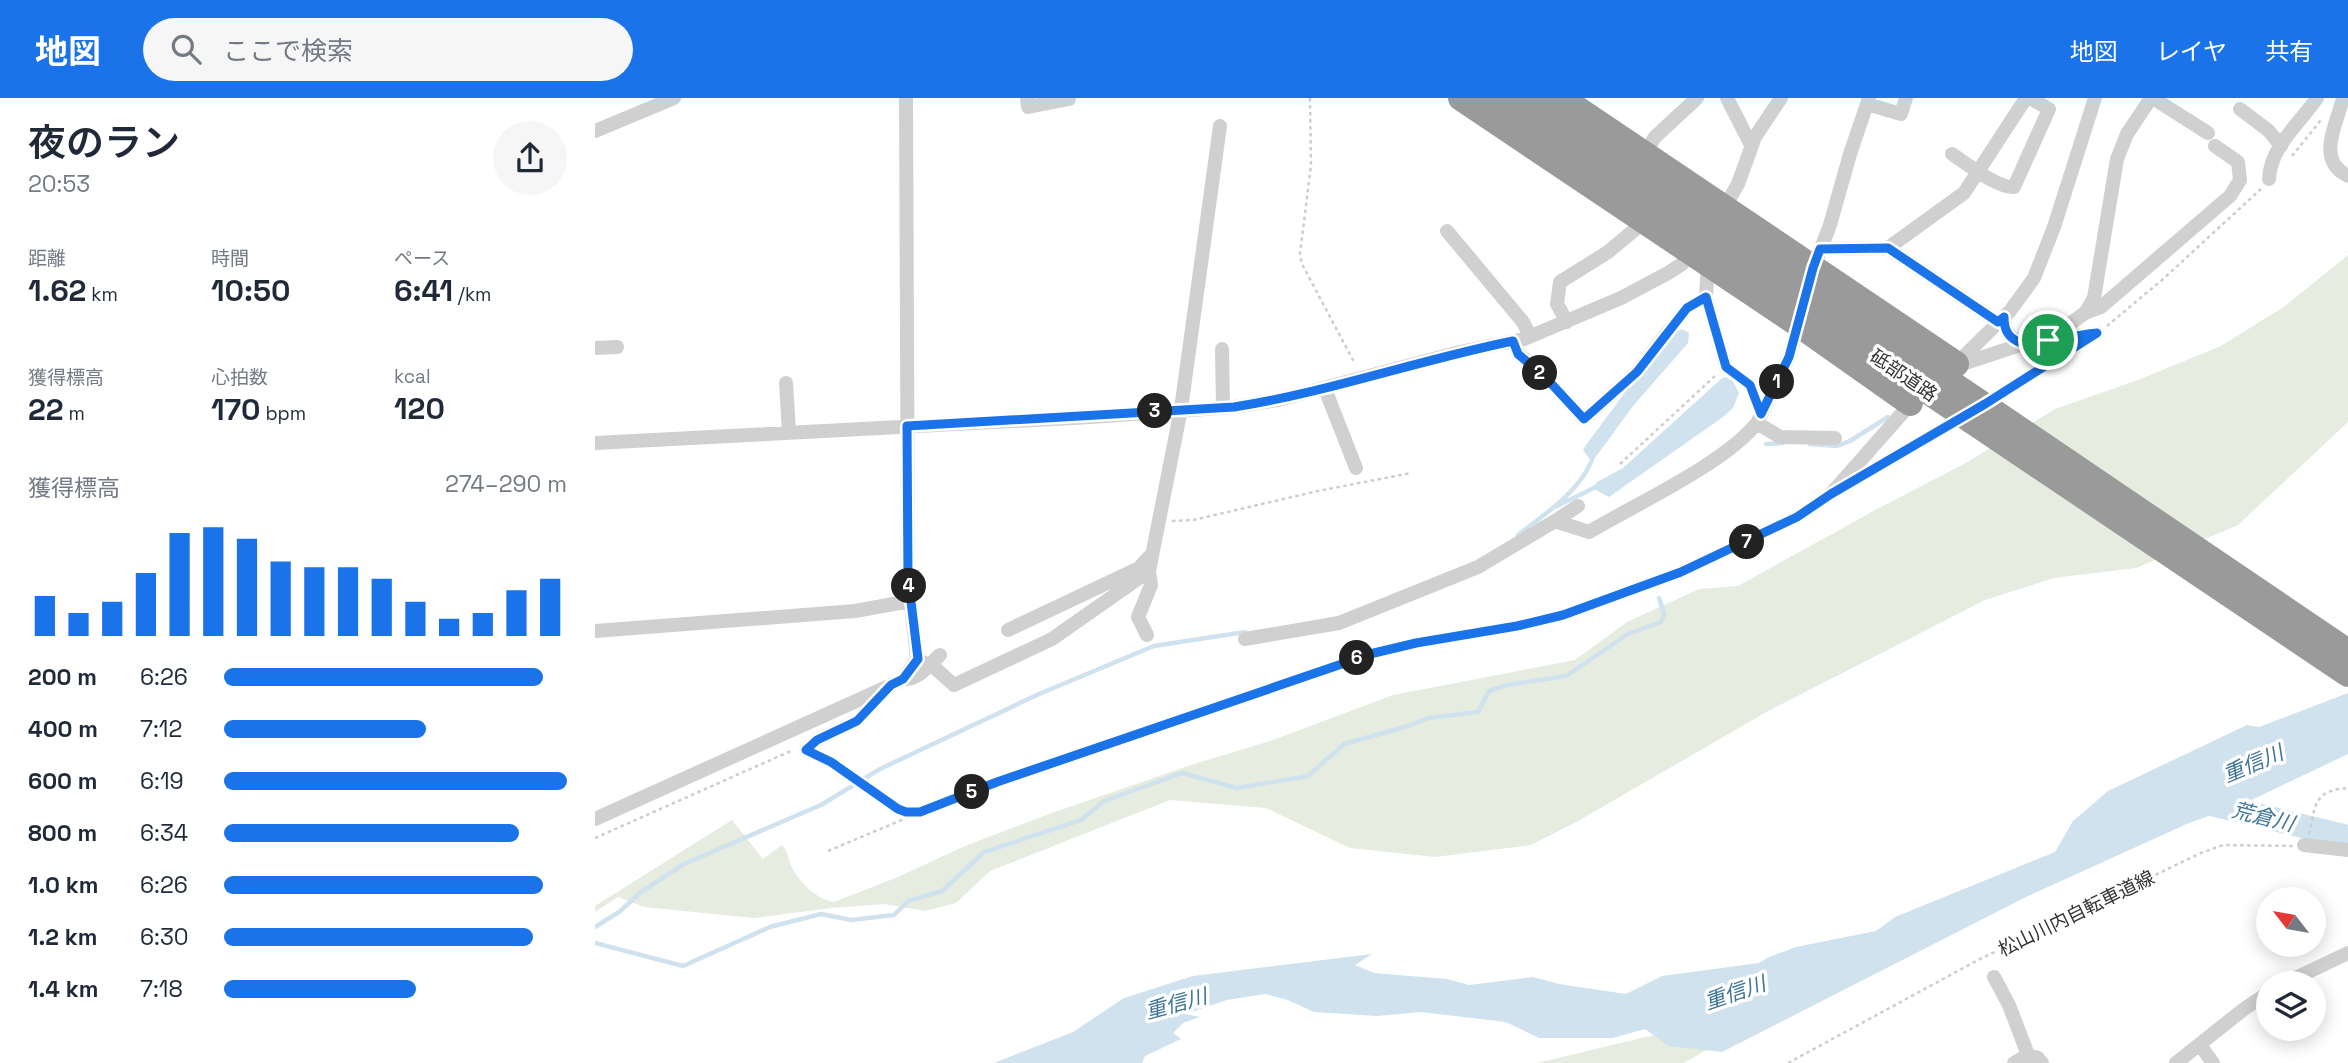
<!DOCTYPE html>
<html lang="ja">
<head>
<meta charset="utf-8">
<style>
  body { margin:0; font-family:"Space Grotesk","Noto Sans JP",sans-serif; background:#f6f6f7; color:#1f2937; height:100vh; display:flex; flex-direction:column; font-size:26px; white-space:nowrap }
  * { box-sizing:border-box; margin:0 }
  p { font-size:23px; color:#747a83 }
  .icon { flex:none; width:38px; height:38px; fill:none; stroke:currentColor; stroke-width:2; stroke-linecap:round; stroke-linejoin:round }
  .map { position:relative; flex:1; overflow:hidden }
  .sheet { display:flex; flex-direction:column; background:#fff; width:595px }
  .sheet>* { flex:none }
  .needle { width:46px; rotate:301deg }
  .controls { position:absolute; left:1661px; top:789px; display:grid; gap:14px }
  .controls a { display:grid; place-items:center; width:70px; height:70px; border-radius:50%; background:#fff; box-shadow:0 4px 18px #0003; font-size:35px }
  .pin { position:absolute; display:grid; place-items:center; width:60px; height:60px; color:#fff; margin:-30px; border:4px solid #fff; border-radius:50%; box-shadow:0 2px 7px #0007 }
  .km { position:absolute; width:35px; height:35px; margin:-18px; border-radius:50%; background:#222; color:#fff; font-size:19px; line-height:35px; text-align:center }
  .round { display:grid; place-items:center; flex:none; width:74px; height:74px; border-radius:37px; background:#f6f6f7 }
  .overview { display:flex; align-items:center; justify-content:space-between; height:119px; padding:0 28px }
  h1 { font-size:38px; font-weight:600; line-height:52px }
  .metrics { display:grid; grid-template-columns:repeat(3,1fr); gap:10px; height:119px; padding:7px 28px }
  .metrics div { display:grid; align-content:center }
  .metrics b { font-size:30px; font-weight:600 }
  .metrics small { font-size:19px; font-weight:400 }
  .metrics p { font-size:19px }
  .chart { height:196px; padding:14px 28px }
  .chart p { display:flex; justify-content:space-between }
  .chart svg { width:100%; height:126px; margin-top:7px; stroke:#1a73e8; stroke-width:6 }
  ul { padding:0 28px; list-style:none; font-size:23px }
  li { display:grid; grid-template-columns:112px 84px 1fr; align-items:center; height:52px }
  li i { height:18px; border-radius:9px; background:#1a73e8 }
  header { display:flex; align-items:center; gap:42px; box-sizing:border-box; height:98px; padding:0 35px; background:#1a73e8; color:#fff }
  header strong { font-size:33px }
  nav { display:flex; gap:38px; margin-inline-start:auto; font-size:24px }
  .search { width:490px; height:63px; background:#f6f6f7; display:flex; align-items:center; gap:18px; box-sizing:border-box; padding:0 24px; border-radius:38px; color:#747a83; font-size:26px }
  main { display:flex; flex:1; min-height:0 }
  .map>svg:first-child { display:block }
</style>
</head>
<body>
<header>
<strong>地図</strong>
<div class="search"><svg class="icon" aria-label="search" viewBox="0 0 24 24"><circle cx="10" cy="10" r="6"/><path d="M15 15l6 6"/></svg>ここで検索</div>
<nav><a>地図</a><a>レイヤ</a><a>共有</a></nav>
</header>
<main>
<section class="sheet">
<div class="overview"><div><h1>夜のラン</h1><p>20:53</p></div><a class="round"><svg class="icon" aria-label="share" viewBox="0 0 24 24"><path d="M12 15V3M7 8l5-5 5 5M5 13v7h14v-7"/></svg></a></div>
<div class="metrics">
<div><p>距離</p><b>1.62<small> km</small></b></div>
<div><p>時間</p><b>10:50</b></div>
<div><p>ペース</p><b>6:41<small> /km</small></b></div>
</div>
<div class="metrics">
<div><p>獲得標高</p><b>22<small> m</small></b></div>
<div><p>心拍数</p><b>170<small> bpm</small></b></div>
<div><p>kcal</p><b>120</b></div>
</div>
<div class="chart"><p><span>獲得標高</span>274–290 m</p>
<svg viewBox="0 0 160 44" preserveAspectRatio="none"><path d="M5 44V30M15 44V36M25 44V32M35 44V22M45 44V8M55 44V6M65 44V10M75 44V18M85 44V20M95 44V20M105 44V24M115 44V32M125 44V38M135 44V36M145 44V28M155 44V24"/></svg>
</div>
<ul>
<li><b>200 m</b>6:26<i style="width:93%"></i></li>
<li><b>400 m</b>7:12<i style="width:59%"></i></li>
<li><b>600 m</b>6:19<i style="width:100%"></i></li>
<li><b>800 m</b>6:34<i style="width:86%"></i></li>
<li><b>1.0 km</b>6:26<i style="width:93%"></i></li>
<li><b>1.2 km</b>6:30<i style="width:90%"></i></li>
<li><b>1.4 km</b>7:18<i style="width:56%"></i></li>
</ul>
</section>
<div class="map">
<svg width="1753" height="965" viewBox="0 0 1753 965">
  <rect width="100%" height="100%" fill="#fff"/>
  <path fill="#e6ecdf" d="M1753,157v167l-110,103 -102,43 -82,10 -69,22 -215,110 -192,111 -47,24 -96,12 -85,-9 -84,-40 -96,-8 -180,71 -34,32 -31,8 -41,-7 -53,4 -77,10 -110,-11 -26,-10 -23,15v-6l137,-86 31,39 19,-14c6,6 6,13 9,21 8,16 26,34 43,36l64,-25 67,-31 84,-32 145,-50 73,-22 126,-47 182,-35 52,-38 72,-33 39,-3 141,-78 85,-44 91,-55 83,-29 83,-34 64,-40z
    M1192,905l-103,60h-147l17,-4z"/>
  <path fill="#cfe2ee" d="M1087,231l7,4 -1,10 -55,63 -41,56 -9,-12 3,-5 43,-58 47,-55z
    M1130,279l8,4 6,12 -6,15 -10,9 -114,80 -17,-9 5,-6 26,-14 98,-89z
    M1753,595v61l-107,51 -52,18 -163,74 -304,155 -53,-6 -24,-17 -32,9h-74l-33,-16 -85,-10 -44,4 -63,-4 -26,-12 -23,-6 -38,6 -42,14 15,3 -17,6 -10,10 8,6 -36,17 -3,7h-148l79,-31 51,-34 69,-22 179,-22 -17,11 19,8 73,6 22,6 64,-8 26,7 67,10 36,-18 97,-13 10,-6 27,-10 80,-16 19,-14 160,-65 18,-31 35,-30 139,-66 12,2z"/>
  <g fill="none" stroke-linecap="round" stroke-linejoin="round">
    <path stroke="#cfe2ee" stroke-width="4.5" d="M1171,346l17,-1
      M1215,346l27,2 13,-5 38,-24
      M962,408l39,-19
      M923,437c27,-21 61,-43 74,-75
      M0,829l24,-15 22,-20 43,-28 137,-59 59,-36 159,-75 115,-48 91,-14
      M0,845l88,23 87,-39 51,-13 30,6 43,-5 14,-14 34,-10 42,-39 97,-32 23,-19 78,-28 55,15 71,-12 36,-32 64,-18 20,-8 50,-6 11,-21 18,-6 59,-9 62,-42 33,-12 3,-8 -5,-16"/>
    <path stroke="#cfe2ee" stroke-width="24" d="M1604,703l149,36"/>
    <path stroke="#cdcdcd" stroke-width="2.5" stroke-dasharray="3.5 3.5" stroke-linecap="butt" d="M715,0l1,67 -11,89 2,10 53,100
      M1697,58l29,-36
      M1084,220l15,-14
      M1512,228l55,-46 99,-91
      M1141,277l14,10 4,11
      M1406,296l68,-43
      M1025,366l95,-88
      M1276,373l76,-45
      M577,423l21,-1 125,-29 93,-18
      M224,657l79,54 8,3h14l133,-50 321,-109 189,-38 118,-43 116,-55 24,-16
      M1714,736c7,-30 4,-43 39,-46
      M0,740l198,-88
      M233,753l88,-37
      M1193,965l192,-104 221,-106 22,-8 70,1"/>
    <path stroke="#d0d0d0" stroke-width="14" d="M432,0l1,9 41,-8
      M1132,0l24,47
      M1558,0l55,35
      M1748,0c-6,26 -28,62 5,78
      M1272,6l34,10 5,-16
      M1645,11l29,22 12,15
      M0,33l79,-33
      M1357,56c15,10 45,34 62,33l35,-78 -19,-11
      M1049,57l11,-18 42,-39
      M1674,81c1,-32 31,-56 48,-81
      M1128,112l15,-26 17,-47 26,-39
      M852,133l76,91 7,14
      M1293,150l110,74
      M1225,151l68,-1 76,-55 62,-95
      M1113,166l-2,33 20,70
      M1217,174l18,-47 20,-71 19,-56
      M1490,215l16,-6 129,-111 10,-16 -2,-18 -23,-16
      M1409,219c0,15 6,20 19,27
      M972,224l-10,-18 3,-22 48,-30 36,-30
      M1454,241l36,-26 9,-15 23,-139 10,-25 24,-36
      M917,243l7,13 27,24 38,41 53,-47 33,-43
      M0,250l22,-1
      M627,251l1,58
      M1361,266l54,-53 24,-33 20,-51 41,-129
      M1358,269l70,-23 74,-11
      M191,285l3,49
      M730,291l31,79
      M1162,325l23,14 55,1
      M0,345l496,-26 143,-10 44,-7 182,-48 64,-13 97,-41 47,-25 14,-9 14,-14
      M1236,396l82,-93
      M960,423l23,-15
      M413,532l131,-62 10,-11
      M0,533l260,-20 55,-10
      M552,537l-9,-18 13,-32 -2,-14 32,-162 39,-283
      M650,541l94,-16 139,-56 77,-46 34,11c47,-28 135,-68 168,-109l32,-66 10,-35
      M322,561l19,10 18,16 98,-46 97,-68
      M308,581c17,1 25,-14 37,-24
      M211,652l11,-10 40,-19 34,-36 12,-6 14,-20 -9,-82 -2,-479
      M0,721l292,-132
      M1709,747l44,5
      M1399,879l15,28 19,50 -14,8
      M1688,886l65,-31
      M1605,947l13,18
      M1433,957l10,3 4,5
      M1581,965l68,-54 24,-16"/>
    <path stroke="#9a9a9a" stroke-width="26" d="M866,0l337,226 112,79
      M901,0l82,58
      M934,0l60,42
      M966,0l395,266
      M1396,312l357,242
      M1377,323l376,253"/>
    <path stroke="#9a9a9a" stroke-width="26" d="M994,42l402,270
      M983,58l394,265"/>
  </g>
  <g fill="none" stroke-linecap="round" stroke-linejoin="round">
    <defs>
      <path id="route" d="M1293,150l110,74 6,-5c0,13 4,21 17,26 10,3 60,-9 76,-10l-112,71 -154,90 -34,23 -116,55 -118,43 -46,11 -101,17 -42,10 -377,129 -77,30h-14l-8,-3 -67,-47 -25,-12 11,-10 40,-19 34,-36 12,-6 15,-20 -10,-82 -1,-151 327,-19c95,-15 185,-47 279,-66l5,13 28,24 38,41 53,-47 50,-64 19,-11 20,70 24,18 11,29 28,-57 24,-89 7,-19z"/>
    </defs>
    <use href="#route" stroke="#fff" stroke-width="14"/>
    <use href="#route" stroke="#1a73e8" stroke-width="9"/>
  </g>
  <g text-anchor="middle" stroke-width="7" stroke-linejoin="round" paint-order="stroke">
    <g font-size="19" fill="#333" stroke="#fff">
      <text transform="translate(1309 277) rotate(34)" y="7">砥部道路</text>
      <text transform="translate(1481 815) rotate(-26)" y="7">松山川内自転車道線</text>
    </g>
    <g font-size="21" font-style="italic" fill="#3f7597" stroke="#fff">
      <text transform="translate(1658 666) rotate(-23)" y="7">重信川</text>
      <text transform="translate(1668 719) rotate(14)" y="7">荒倉川</text>
      <text transform="translate(1140 895) rotate(-19)" y="7">重信川</text>
      <text transform="translate(581 906) rotate(-15)" y="7">重信川</text>
    </g>
  </g>
</svg>
<div class="controls">
<a><svg class="needle" viewBox="-14 -14 28 28"><path d="M0-13l5 13h-10z" fill="#e53935"/><path d="M0 13l5-13h-10z" fill="#747a83"/></svg></a>
<a><svg class="icon" aria-label="layers" viewBox="0 0 24 24"><path d="M12 4l9 5-9 5-9-5zM3 14l9 5 9-5"/></svg></a>
</div>
<div class="pin" style="left:1453px;top:242px;background:#1e9e55"><svg class="icon" aria-label="arrive" viewBox="0 0 24 24"><path d="M6 21V4h12l-3 4 3 4H6"/></svg></div>
<b class="km" style="left:1182px;top:284px">1</b>
<b class="km" style="left:945px;top:275px">2</b>
<b class="km" style="left:560px;top:313px">3</b>
<b class="km" style="left:314px;top:488px">4</b>
<b class="km" style="left:377px;top:694px">5</b>
<b class="km" style="left:762px;top:560px">6</b>
<b class="km" style="left:1152px;top:444px">7</b>
</div>
</main>
</body>
</html>
